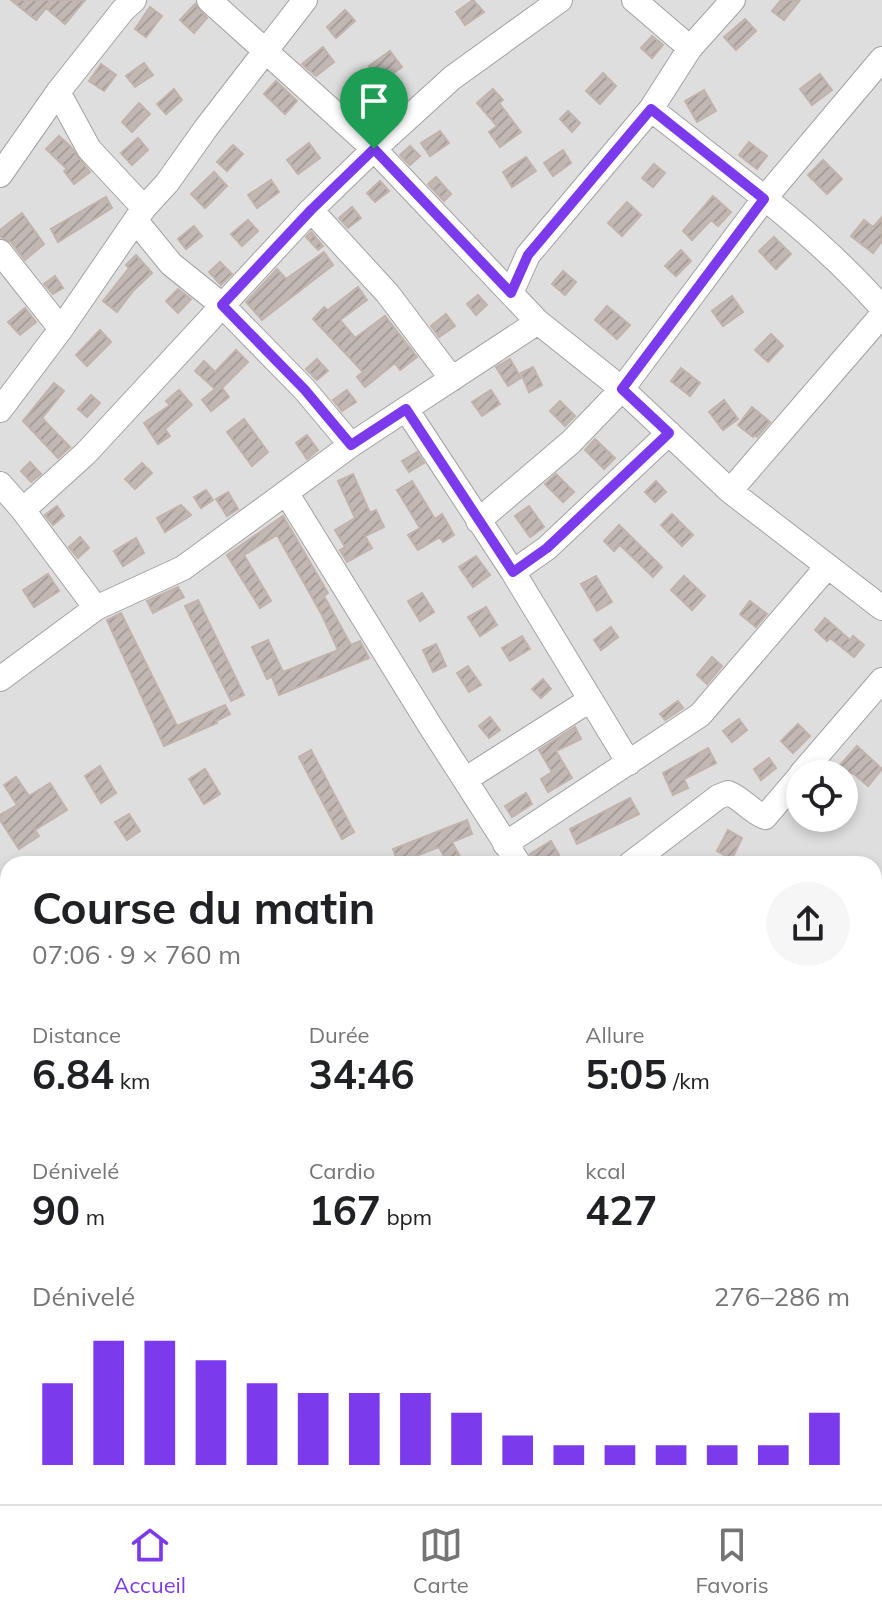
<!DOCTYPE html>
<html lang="fr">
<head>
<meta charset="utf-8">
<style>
  body { margin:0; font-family:Mulish,sans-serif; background:#f6f6f6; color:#202124; height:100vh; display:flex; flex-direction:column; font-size:30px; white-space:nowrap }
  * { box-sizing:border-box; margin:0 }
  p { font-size:26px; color:#757577 }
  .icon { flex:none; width:44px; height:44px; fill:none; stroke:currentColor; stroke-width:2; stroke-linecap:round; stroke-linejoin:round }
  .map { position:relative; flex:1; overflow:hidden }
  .details { position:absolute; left:0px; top:856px; width:882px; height:648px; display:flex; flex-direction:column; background:#fff; border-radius:24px 24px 0 0; box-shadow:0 4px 12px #0003 }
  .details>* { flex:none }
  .controls { position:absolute; left:786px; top:760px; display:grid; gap:16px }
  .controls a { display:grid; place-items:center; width:72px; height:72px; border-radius:50%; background:#fff; box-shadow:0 4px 12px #0003; font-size:40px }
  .pin { position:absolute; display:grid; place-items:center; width:68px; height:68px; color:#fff; margin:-82px -34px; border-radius:50% 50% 50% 0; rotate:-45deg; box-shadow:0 0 8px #0007 }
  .pin .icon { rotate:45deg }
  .round { display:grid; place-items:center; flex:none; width:84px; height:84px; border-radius:42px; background:#f6f6f6 }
  .summary { display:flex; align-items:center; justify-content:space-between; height:136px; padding:0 32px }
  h1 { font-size:44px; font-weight:700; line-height:60px }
  .figures { display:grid; grid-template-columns:repeat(3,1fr); gap:12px; height:136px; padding:8px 32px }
  .figures div { display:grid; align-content:center }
  .figures b { font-size:40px; font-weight:700 }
  .figures small { font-size:22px; font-weight:400 }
  .figures p { font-size:22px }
  .chart { height:224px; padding:16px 32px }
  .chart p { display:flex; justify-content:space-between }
  .chart svg { width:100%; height:144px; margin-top:8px; stroke:#7c3aed; stroke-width:6 }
  .tab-bar { display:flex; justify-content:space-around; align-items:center; height:112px; border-top:2px solid #e0e0e0; background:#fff; font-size:22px; color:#757577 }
  .tab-bar a { display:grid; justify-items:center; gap:4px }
  .tab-bar .current { color:#7c3aed }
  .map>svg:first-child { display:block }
</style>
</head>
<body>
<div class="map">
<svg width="882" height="1504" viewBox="0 0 882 1504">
  <defs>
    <pattern id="building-hatch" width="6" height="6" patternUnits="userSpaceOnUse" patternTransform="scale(2)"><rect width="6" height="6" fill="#c1b8b4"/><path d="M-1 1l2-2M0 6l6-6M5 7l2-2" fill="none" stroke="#a69e9a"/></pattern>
  </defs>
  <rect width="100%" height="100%" fill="#f0ede8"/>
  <path fill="#dfdede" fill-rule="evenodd" d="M0,0h882v1504h-882zM800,774h44v44h-44zM8,864h866v632h-866z"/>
  <path fill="url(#building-hatch)" stroke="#c1b2ab" stroke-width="2" d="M11,0h74l-20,24 -19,-16 -10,12z
    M473,0l11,12 -19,13 -9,-13z
    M781,0h19l-16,20 -12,-9z
    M195,4l12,14 -13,15 -14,-13z
    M150,7l12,9 -16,21 -11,-8z
    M345,10l10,11 -19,17 -9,-11z
    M745,19l11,12 -20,19 -12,-13z
    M652,36l11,9 -11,13 -11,-10z
    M323,47l11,15 -18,14 -14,-12z
    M390,51l12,16 -22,15 -11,-16z
    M144,63l9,12 -18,12 -9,-11z
    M101,64l15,11 -12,16 -15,-10z
    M603,73l13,13 -16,18 -14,-13z
    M820,74l12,16 -20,15 -12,-16z
    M276,81l21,20 -12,13 -21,-20z
    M174,89l8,11 -16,14 -9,-10z
    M493,89l10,11 -4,3 22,29 -21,15 -11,-15 8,-6 -20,-23z
    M704,90l12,21 -19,11 -12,-21z
    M353,92l8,10 -8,7 -10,-9z
    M379,100l11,14 -13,12 -11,-14z
    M139,103l11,11 -18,18 -10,-10z
    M568,111l12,12 -8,9 -12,-13z
    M440,131l9,12 -19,13 -9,-13z
    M59,136l11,10 20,26 -16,12 -10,-13 3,-2 -21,-20z
    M138,138l10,12 -16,15 -11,-12z
    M749,142l18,14 -10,13 -18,-14z
    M309,143l11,15 -22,16 -11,-14z
    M233,145l10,9 -16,17 -10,-9z
    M410,146l10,10 -10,9 -10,-10z
    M563,150l8,13 -18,13 -9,-13z
    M526,157l10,14 -24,16 -9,-15z
    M823,160l19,19 -15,15 -19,-19z
    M654,164l11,9 -12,14 -11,-9z
    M214,172l13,14 -22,22 -14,-14z
    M436,177l15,17 -7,7 -16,-17z
    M271,180l8,12 -22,16 -9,-13z
    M380,181l9,10 -14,11 -8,-9z
    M713,196l18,16 -13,14 -7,-6 -19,20 -9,-9z
    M106,197l6,11 -54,34 -7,-13z
    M627,202l14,13 -19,21 -14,-13z
    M352,207l9,11 -13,10 -9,-10z
    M22,213l22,31 -19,16 -14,-18 -11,-5v-7z
    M882,217v24l-9,12 -22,-17 13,-16 9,7z
    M248,220l10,11 -16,15 -11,-12z
    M194,226l8,10 -16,13 -8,-10z
    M311,232l12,14 -5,4 -12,-13z
    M774,237l17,17 -15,15 -17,-18z
    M681,250l10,11 -15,15 -11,-10z
    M324,252l9,13 -71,55 -16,-18 31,-33 9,10z
    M136,255l16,18 -19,18 -16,21 -14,-11 26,-33 -3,-3z
    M220,262l12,12 -11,11 -12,-13z
    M563,271l13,11 -11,13 -13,-11z
    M55,276l8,12 -10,6 -9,-10z
    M358,287l9,13 -27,20 15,18 30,-22 32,41 -17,13 -5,-7 -30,24 -8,-10 6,-5 -50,-53 11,-12 4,3z
    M178,289l13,10 -13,14 -12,-12z
    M478,295l9,10 -11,10 -9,-11z
    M732,296l11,16 -20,14 -11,-15z
    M607,306l23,19 -13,14 -22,-19z
    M25,308l11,14 -16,13 -12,-13z
    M446,314l9,12 -16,11 -8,-11z
    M100,330l11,12 -24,24 -11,-11z
    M771,334l12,12 -15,16 -13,-12z
    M236,350l12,12 -26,26 7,9 -18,14 -9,-11 13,-11 -20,-18 9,-10 11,11z
    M317,359l11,12 -11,9 -11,-11z
    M510,359l11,19 -13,8 -12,-19z
    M533,367l9,18 -13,7 -8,-19z
    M681,368l19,15 -10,13 -19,-15z
    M54,383l10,8 -22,27 28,29 -12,11 -35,-37z
    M179,390l13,15 -27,24 5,7 -12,8 -14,-21 26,-18 -4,-4z
    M347,390l9,12 -14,9 -9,-11z
    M491,390l9,14 -18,12 -10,-14z
    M91,395l9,8 -13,14 -9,-8z
    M724,400l14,19 -15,11 -14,-18z
    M560,401l15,15 -10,10 -15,-15z
    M752,407l18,15 -13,15 -2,-2 -2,2 -15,-12z
    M244,419l24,33 -16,14 -25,-34z
    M307,435l11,15 -11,9 -11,-16z
    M595,439l20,19 -11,11 -19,-19z
    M417,452l7,11 -15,9 -7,-11z
    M30,462l11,12 -10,8 -10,-11z
    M142,463l10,10 -17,16 -10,-10z
    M353,474l17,39 6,-3 8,17 -19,9 7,12 -25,14 -7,-12 5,-3 -10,-17 20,-12 -17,-37z
    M556,474l18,18 -11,10 -18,-18z
    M412,481l23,38 7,-5 12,21 -11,7 -3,-5 -22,13 -10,-15 12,-7 -23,-38z
    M656,481l10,11 -11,10 -10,-10z
    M206,490l7,10 -12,8 -7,-11z
    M228,492l10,17 -11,7 -11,-17z
    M181,505l10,10 -26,17 -8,-14z
    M57,506l7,10 -11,9 -8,-10z
    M529,506l15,21 -14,10 -15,-21z
    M672,514l21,21 -11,11 -21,-21z
    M283,516l45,77 -4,3 27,49 9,-4 9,17 -90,37 -7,-18 -5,2 -15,-32 16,-7 15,32 55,-22 -16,-35 -45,-80 -33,20 27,46 -11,7 -33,-53z
    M619,525l43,42 -9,10 -33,-32 -6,6 -10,-10z
    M80,537l9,11 -11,10 -9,-11z
    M136,538l8,15 -21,13 -9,-15z
    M476,556l14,19 -17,12 -14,-20z
    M48,574l11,17 -25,16 -11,-17z
    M596,576l16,26 -15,9 -16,-27z
    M684,576l21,20 -13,14 -21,-20z
    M178,587l6,10 -31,16 -6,-12z
    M422,593l12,19 -14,9 -12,-20z
    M198,600l46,95 -13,6 -46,-95z
    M750,601l17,13 -11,13 -16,-13z
    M486,607l11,18 -17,11 -12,-19z
    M121,613l56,113 48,-21 5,9 -14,7 1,2 -53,23 -57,-126z
    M825,618l25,22 3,-4 11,9 -10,12 -24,-19 -3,3 -12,-11z
    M611,627l7,10 -17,13 -7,-10z
    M522,636l8,13 -20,12 -8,-13z
    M436,644l10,22 -13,6 -10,-22z
    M712,657l10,9 -15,18 -10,-9z
    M468,666l13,19 -12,7 -12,-19z
    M543,679l8,10 -10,9 -9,-9z
    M678,701l5,7 -18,12 -5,-6z
    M490,717l10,13 -11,8 -10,-12z
    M739,719l8,11 -15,12 -9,-11z
    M798,724l12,12 -17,17 -12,-12z
    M575,727l6,12 -25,12 16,27 -24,14 -7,-13 11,-7 -13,-22z
    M857,746l25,23 -14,17 -15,-13 -21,1z
    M708,748l8,15 -32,16 4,9 -15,7 -10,-22z
    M311,750l43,82 -12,7 -43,-82z
    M769,758l7,10 -15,12 -7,-11z
    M100,766l16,27 -15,10 -16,-27z
    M205,769l15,25 -16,10 -15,-25z
    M16,777l13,19 21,-13 17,27 -32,20 4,6 -20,13 -19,-29v-5l17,-10 -13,-20z
    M526,793l6,11 -20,13 -7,-11z
    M630,798l9,16 -62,30 -7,-15z
    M129,814l11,17 -13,9 -12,-18z
    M467,820l5,14 -20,8 12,22h-16l-9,-17 -41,16 -5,-14z
    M728,830l14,8 -10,21 -15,-8z
    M551,841l8,14 -15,9h-10l-4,-10z"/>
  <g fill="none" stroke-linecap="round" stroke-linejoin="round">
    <defs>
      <path id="minor" d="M209,0l165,149 164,173 84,67 108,102 152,117
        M634,0l56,48
        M58,92l31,57 55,59
        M651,109c79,63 165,123 231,199
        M0,175l58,-83 65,-82 11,-10
        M311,210l77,84 64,85
        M136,221l35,43 51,41 83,85 46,55
        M0,252l61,77
        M511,293l17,-38 123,-146 39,-61 43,-48
        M406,409l107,163 116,191
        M0,410l61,-81 83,-121 23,-25 39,-55 99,-128
        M0,484l23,26 73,98
        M730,491l152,-176
        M287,494l142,230 90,140
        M23,510l63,-57 225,-243 63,-61 78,-71 108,-78
        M478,521l93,-79 51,-53 142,-190 118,-140
        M513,572l34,-24 122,-115
        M0,679l96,-71 87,-40 168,-123 187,-123
        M801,774l81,-94
        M466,779l124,-79
        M505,844l195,-129 127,-148
        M630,864l88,-67 10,-4c14,5 23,19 37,24l35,-41
        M874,928l8,-8
        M874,1018l8,1
        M0,1035l8,11
        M874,1155l8,-3
        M0,1247l8,-6
        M0,1322l8,14
        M874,1378l8,-4
        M874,1445l8,20
        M112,1496l6,8
        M203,1496l3,8
        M334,1496l4,8
        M499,1496l4,8
        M617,1496l4,8
        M756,1496l3,8"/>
    </defs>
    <use href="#minor" stroke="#a2a2a2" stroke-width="26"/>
    <use href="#minor" stroke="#fff" stroke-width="24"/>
  </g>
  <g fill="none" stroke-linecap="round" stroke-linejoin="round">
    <defs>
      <path id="route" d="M651,109l113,90 -142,190 47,44 -122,115 -34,24 -107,-163 -55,36 -46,-55 -83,-85 89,-95 63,-61 137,144 17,-38z"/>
    </defs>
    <use href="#route" stroke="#fff" stroke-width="16"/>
    <use href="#route" stroke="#7c3aed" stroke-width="10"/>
  </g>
</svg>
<div class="controls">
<a><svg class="icon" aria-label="locate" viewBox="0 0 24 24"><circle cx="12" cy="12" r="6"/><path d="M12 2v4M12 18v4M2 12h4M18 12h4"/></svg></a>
</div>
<div class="pin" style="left:374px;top:149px;background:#1e9e55"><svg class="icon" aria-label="arrive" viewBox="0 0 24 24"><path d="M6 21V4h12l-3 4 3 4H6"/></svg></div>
<section class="details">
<div class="summary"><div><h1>Course du matin</h1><p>07:06 · 9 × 760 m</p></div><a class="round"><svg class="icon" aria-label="share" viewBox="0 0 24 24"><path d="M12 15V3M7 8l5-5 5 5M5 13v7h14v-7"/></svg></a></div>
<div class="figures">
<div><p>Distance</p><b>6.84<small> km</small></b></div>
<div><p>Durée</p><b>34:46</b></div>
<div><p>Allure</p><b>5:05<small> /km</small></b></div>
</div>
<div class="figures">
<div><p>Dénivelé</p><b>90<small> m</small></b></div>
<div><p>Cardio</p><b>167<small> bpm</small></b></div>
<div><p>kcal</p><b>427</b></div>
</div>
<div class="chart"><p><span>Dénivelé</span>276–286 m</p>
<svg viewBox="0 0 160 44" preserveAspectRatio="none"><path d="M5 44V19M15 44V6M25 44V6M35 44V12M45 44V19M55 44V22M65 44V22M75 44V22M85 44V28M95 44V35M105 44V38M115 44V38M125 44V38M135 44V38M145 44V38M155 44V28"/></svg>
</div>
</section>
</div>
<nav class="tab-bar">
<a class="current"><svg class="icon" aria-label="home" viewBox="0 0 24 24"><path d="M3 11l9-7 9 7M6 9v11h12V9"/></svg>Accueil</a>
<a><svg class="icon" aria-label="map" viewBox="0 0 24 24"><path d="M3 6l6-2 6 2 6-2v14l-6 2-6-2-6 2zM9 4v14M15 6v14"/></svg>Carte</a>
<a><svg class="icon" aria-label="saved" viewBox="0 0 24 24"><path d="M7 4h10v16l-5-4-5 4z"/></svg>Favoris</a>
</nav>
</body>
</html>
